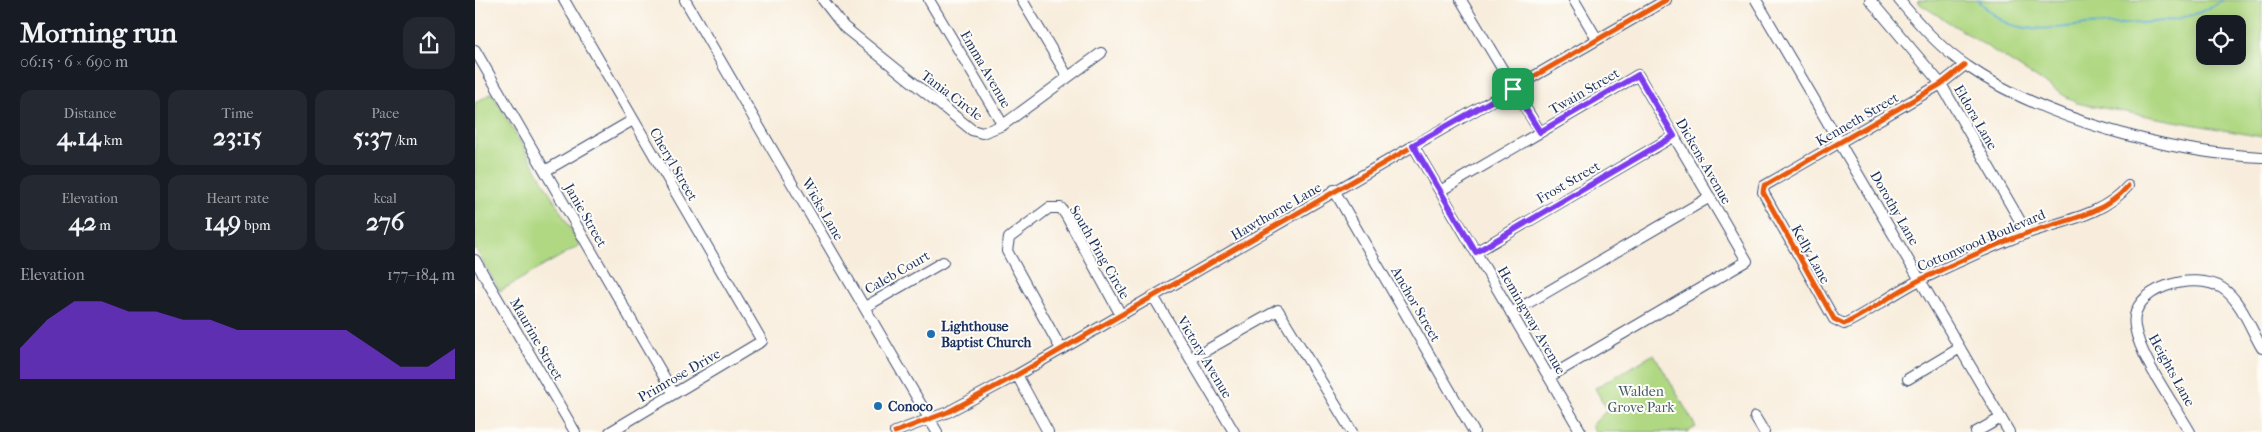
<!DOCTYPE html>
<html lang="en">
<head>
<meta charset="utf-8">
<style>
  body { margin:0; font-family:"IM FELL French Canon",serif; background:#242831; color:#f1f3f6; height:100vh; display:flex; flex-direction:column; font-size:19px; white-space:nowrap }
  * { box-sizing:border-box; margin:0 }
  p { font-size:16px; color:#9ea1a6 }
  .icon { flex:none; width:28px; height:28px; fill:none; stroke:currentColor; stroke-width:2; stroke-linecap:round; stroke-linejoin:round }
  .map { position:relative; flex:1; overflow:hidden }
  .panel { display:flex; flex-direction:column; background:#171b24; width:475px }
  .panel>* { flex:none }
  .controls { position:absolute; left:1721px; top:15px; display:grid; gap:10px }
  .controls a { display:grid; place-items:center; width:50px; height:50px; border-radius:10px; background:#171b24; box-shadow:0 2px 12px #0003; font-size:25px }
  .pin { position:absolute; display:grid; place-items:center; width:42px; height:42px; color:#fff; margin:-21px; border-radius:10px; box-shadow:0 2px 8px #0006 }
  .round { display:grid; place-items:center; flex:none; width:52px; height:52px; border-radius:15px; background:#242831 }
  .overview { display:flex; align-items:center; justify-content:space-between; height:85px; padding:0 20px }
  h1 { font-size:28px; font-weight:800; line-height:38px }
  .figures { display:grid; grid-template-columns:repeat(3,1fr); gap:8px; height:85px; padding:5px 20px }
  .figures div { display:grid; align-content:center; border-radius:12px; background:#242831; text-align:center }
  .figures b { font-size:25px; font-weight:800 }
  .figures small { font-size:14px; font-weight:400 }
  .figures p { font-size:14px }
  .chart { height:140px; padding:10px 20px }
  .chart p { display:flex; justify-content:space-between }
  .chart svg { width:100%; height:90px; margin-top:5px; fill:#7c3aed; opacity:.7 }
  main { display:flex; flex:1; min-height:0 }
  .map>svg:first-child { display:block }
</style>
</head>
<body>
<main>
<section class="panel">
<div class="overview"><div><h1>Morning run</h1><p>06:15 · 6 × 690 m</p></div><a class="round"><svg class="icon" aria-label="share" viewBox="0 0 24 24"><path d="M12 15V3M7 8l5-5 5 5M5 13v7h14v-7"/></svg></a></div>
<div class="figures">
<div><p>Distance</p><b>4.14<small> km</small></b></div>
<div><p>Time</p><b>23:15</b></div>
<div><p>Pace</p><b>5:37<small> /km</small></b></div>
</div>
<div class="figures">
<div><p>Elevation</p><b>42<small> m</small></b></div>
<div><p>Heart rate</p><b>149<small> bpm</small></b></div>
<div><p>kcal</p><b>276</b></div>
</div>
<div class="chart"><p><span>Elevation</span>177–184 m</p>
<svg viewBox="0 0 160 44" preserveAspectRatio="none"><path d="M0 44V29L10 15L20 6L30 6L40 11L50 11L60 15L70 15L80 20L90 20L100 20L110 20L120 20L130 29L140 38L150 38L160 29V44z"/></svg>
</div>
</section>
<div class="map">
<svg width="1787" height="432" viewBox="0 0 1787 432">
  <rect width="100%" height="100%" fill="#fdfcf7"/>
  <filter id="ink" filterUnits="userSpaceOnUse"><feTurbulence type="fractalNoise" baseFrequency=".02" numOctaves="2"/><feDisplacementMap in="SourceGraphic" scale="10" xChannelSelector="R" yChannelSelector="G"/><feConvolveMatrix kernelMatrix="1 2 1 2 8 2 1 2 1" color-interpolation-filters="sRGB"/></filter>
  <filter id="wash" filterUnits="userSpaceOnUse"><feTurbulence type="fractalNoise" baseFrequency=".0096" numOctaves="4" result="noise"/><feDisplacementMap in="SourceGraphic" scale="20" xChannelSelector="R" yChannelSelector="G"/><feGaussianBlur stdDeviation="1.12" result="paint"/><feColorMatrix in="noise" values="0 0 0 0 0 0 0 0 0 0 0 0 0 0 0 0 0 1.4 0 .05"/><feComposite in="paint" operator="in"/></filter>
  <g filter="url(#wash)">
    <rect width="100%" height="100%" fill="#f8eddc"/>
    <path fill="#b0d883" stroke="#668470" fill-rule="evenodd" d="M1443,0h344v137l-186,-34 -156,-99zM1730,24h32v32h-32z
      M17,93l88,152 -80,46 -25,-43v-145z
      M1179,354l42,73 -9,5h-92l-3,-7 15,-15 -12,-22z"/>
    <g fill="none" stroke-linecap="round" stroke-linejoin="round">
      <path stroke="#5fabd8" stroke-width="2" d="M1503,0c9,9 21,21 34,25 23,7 49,2 73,0 44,-2 100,2 138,-25"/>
    </g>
  </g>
  <g filter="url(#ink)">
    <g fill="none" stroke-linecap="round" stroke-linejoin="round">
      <defs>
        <path id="minor" d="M89,0l198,341 -152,91
          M210,0l252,432
          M348,0l21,27 128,103 10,3 21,-8 98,-72
          M454,0l74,125
          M547,0l46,77
          M986,0l79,132
          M1099,0l23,39
          M1281,0l253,432
          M1395,0l71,84 86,149
          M1424,0c20,24 42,49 68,66 77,53 203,87 295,91
          M0,50l199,344
          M1490,65l-24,19 -177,102 -1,6 71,127 10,5c28,-13 52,-33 80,-46 32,-15 65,-31 98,-43 37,-14 80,-18 106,-49
          M938,145l168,287
          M70,171l88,-51
          M859,190l140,242
          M965,191l198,-116 109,186 -198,116
          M1001,252l198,-116
          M0,260l100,172
          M678,296l81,136
          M390,307l78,-45
          M1036,313l199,-116
          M586,349l-54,-98 2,-13 40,-30h12l6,9 54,98
          M716,359l87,-49 74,122
          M542,375l31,57
          M1433,379l52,-31
          M1280,417l9,15
          M420,432l53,-20 69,-37 649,-375
          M1501,432l25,-14
          M1715,432c-16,-28 -50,-74 -55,-105 -7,-40 60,-56 87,-39 19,12 29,42 40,60"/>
      </defs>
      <use href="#minor" stroke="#3c4c71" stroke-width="12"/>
      <use href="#minor" stroke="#fff" stroke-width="10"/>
      <defs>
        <path id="cycleway" d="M1490,65l-24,19 -177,102 -1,6 71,127 10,5c28,-13 52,-33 80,-46 32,-15 65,-31 98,-43 37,-14 80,-18 106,-49
          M420,432l53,-20 69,-37 649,-375"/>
      </defs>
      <use href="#cycleway" stroke="#fdfcf7" stroke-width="8"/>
      <use href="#cycleway" stroke="#e8590c" stroke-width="5"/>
    </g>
  </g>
  <g fill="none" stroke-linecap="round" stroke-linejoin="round" filter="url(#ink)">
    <defs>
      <path id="route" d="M1163,75l36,61 -198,116 -63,-107 100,-56 27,43z"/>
    </defs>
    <use href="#route" stroke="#fff" stroke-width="10"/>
    <use href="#route" stroke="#7c3aed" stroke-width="6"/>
  </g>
  <g fill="#1f6fb2" stroke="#fdfcf7" stroke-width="2">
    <circle cx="456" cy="334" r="5"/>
    <circle cx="403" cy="406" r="5"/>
  </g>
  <g text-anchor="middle" stroke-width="4" stroke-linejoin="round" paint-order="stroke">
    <g font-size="14" fill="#1b2f5e" stroke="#fdfcf7">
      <text transform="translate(511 69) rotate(60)" y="5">Emma Avenue</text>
      <text transform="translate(1109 91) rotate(-30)" y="5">Twain Street</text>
      <text transform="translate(477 95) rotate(37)" y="5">Tania Circle</text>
      <text transform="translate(1501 117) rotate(60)" y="5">Eldora Lane</text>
      <text transform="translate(1382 119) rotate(-30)" y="5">Kenneth Street</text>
      <text transform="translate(1229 161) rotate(60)" y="5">Dickens Avenue</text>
      <text transform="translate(199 164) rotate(60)" y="5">Cheryl Street</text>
      <text transform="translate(1093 182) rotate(-30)" y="5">Frost Street</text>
      <text transform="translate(1420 208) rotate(60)" y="5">Dorothy Lane</text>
      <text transform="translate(348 209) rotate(60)" y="5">Wicks Lane</text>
      <text transform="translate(801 211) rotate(-30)" y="5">Hawthorne Lane</text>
      <text transform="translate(111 215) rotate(60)" y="5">Janie Street</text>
      <text transform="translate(1506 240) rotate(-23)" y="5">Cottonwood Boulevard</text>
      <text transform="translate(625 252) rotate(60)" y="5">South Ping Circle</text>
      <text transform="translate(1336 254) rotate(61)" y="5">Kelly Lane</text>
      <text transform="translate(422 272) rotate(-30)" y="5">Caleb Court</text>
      <text transform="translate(941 304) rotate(60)" y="5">Anchor Street</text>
      <text transform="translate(1057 320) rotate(60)" y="5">Hemingway Avenue</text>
      <text transform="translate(62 339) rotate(60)" y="5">Maurine Street</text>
      <text transform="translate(730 357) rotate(59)" y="5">Victory Avenue</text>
      <text transform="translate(1697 370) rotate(61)" y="5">Heights Lane</text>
      <text transform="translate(204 375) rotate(-30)" y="5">Primrose Drive</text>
    </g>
    <g font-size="14" font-weight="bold" fill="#1b2f5e" stroke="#fdfcf7" text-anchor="start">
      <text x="466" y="331">Lighthouse<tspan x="466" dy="16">Baptist Church</tspan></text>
      <text x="413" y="411">Conoco</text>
    </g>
    <g font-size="14" fill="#405967" stroke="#fdfcf7">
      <text x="1166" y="396">Walden<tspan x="1166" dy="16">Grove Park</tspan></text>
    </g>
  </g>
</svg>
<div class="controls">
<a><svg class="icon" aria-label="locate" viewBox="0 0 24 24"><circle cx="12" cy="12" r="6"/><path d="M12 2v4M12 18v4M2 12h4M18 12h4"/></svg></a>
</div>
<div class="pin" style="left:1038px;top:89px;background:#1e9e55"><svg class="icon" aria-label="arrive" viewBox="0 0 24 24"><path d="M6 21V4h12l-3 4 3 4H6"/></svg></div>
</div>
</main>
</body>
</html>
